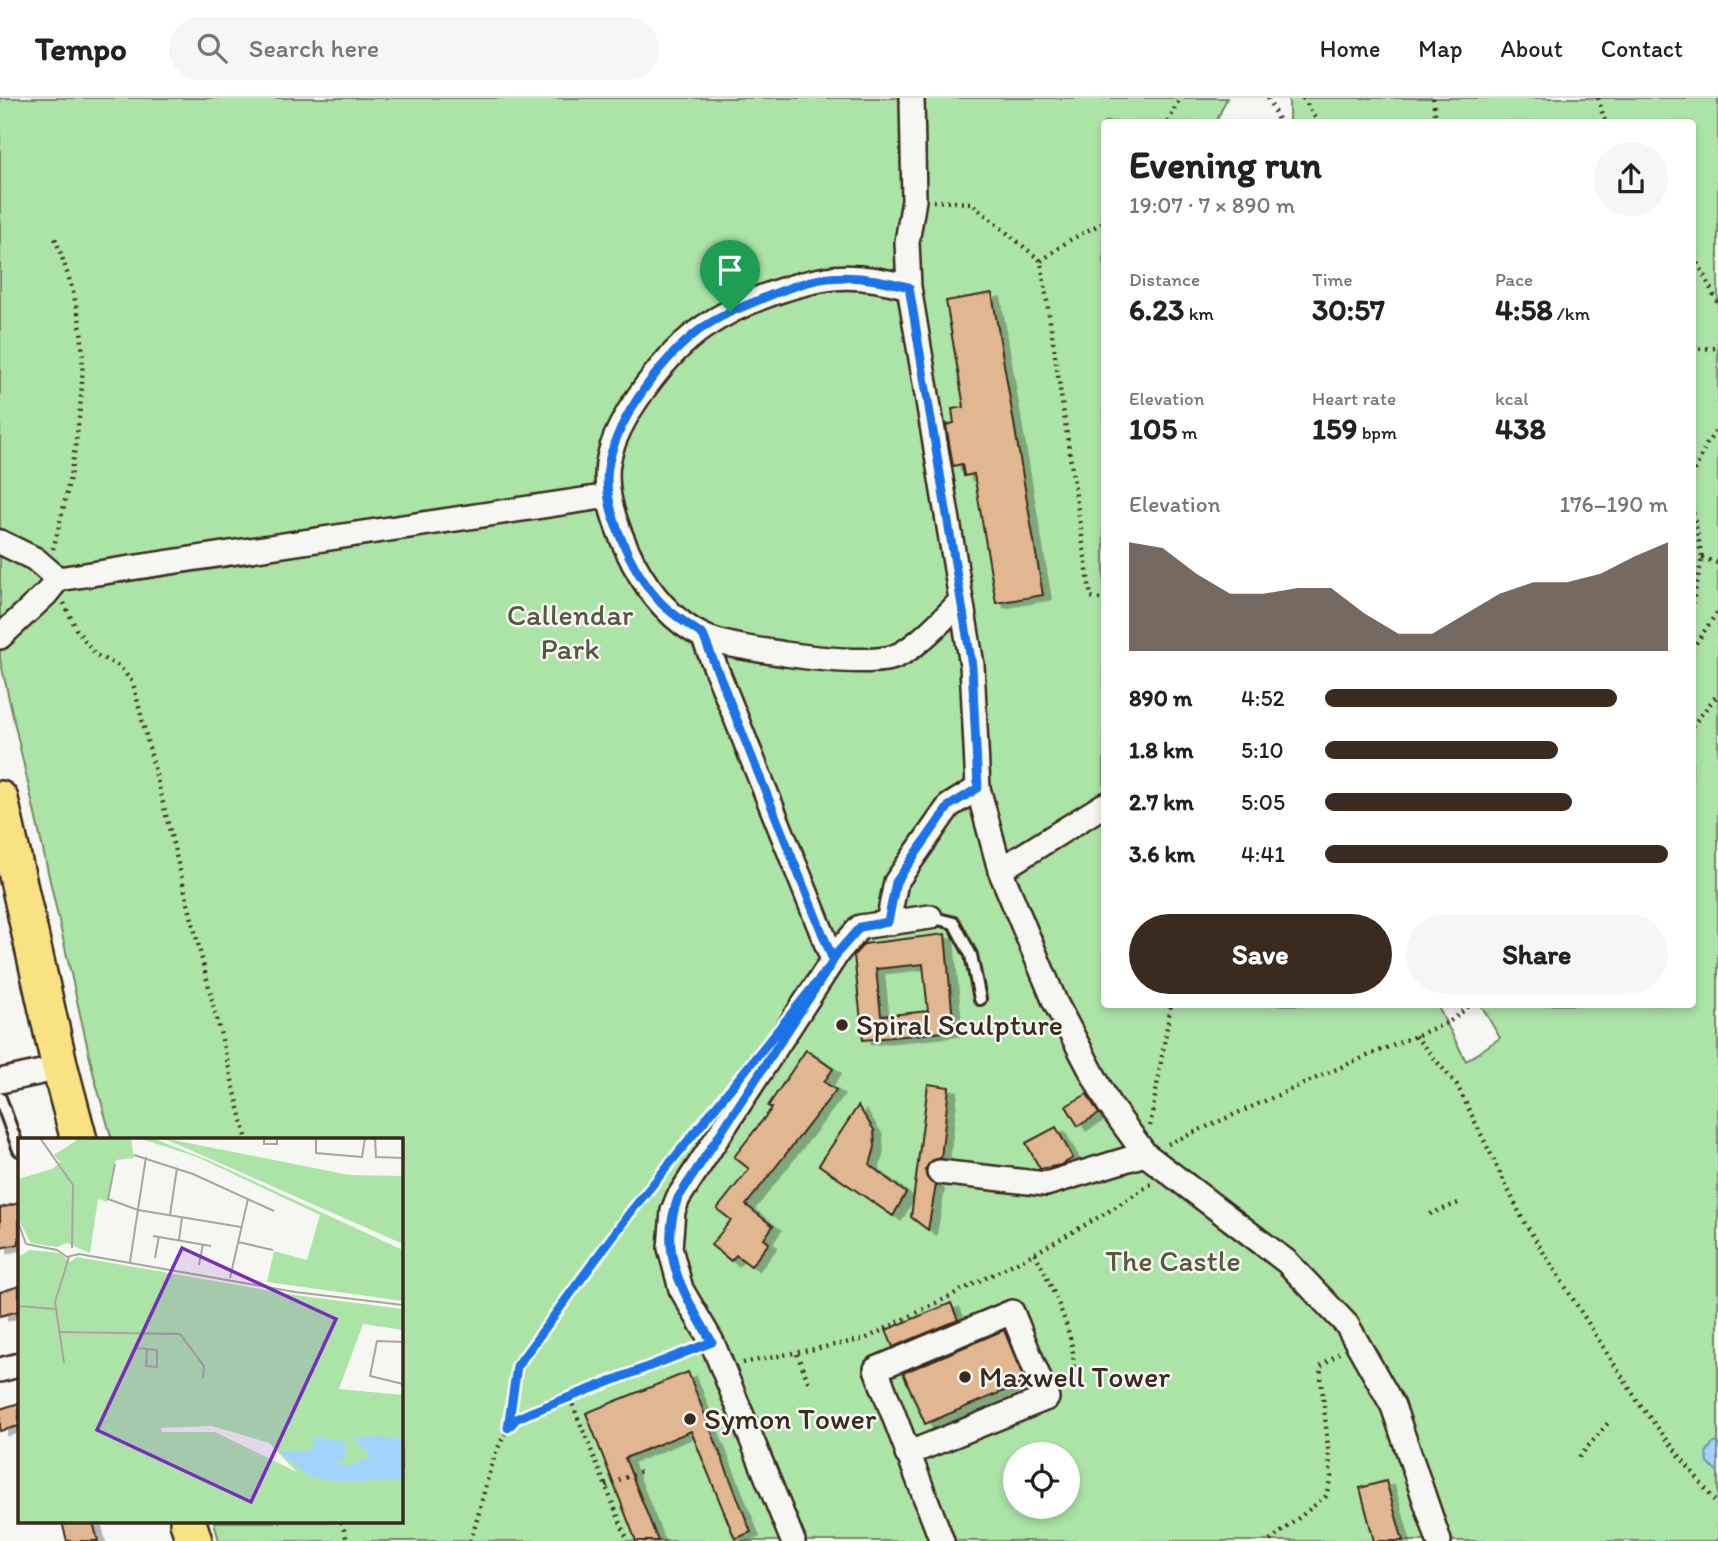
<!DOCTYPE html>
<html lang="en">
<head>
<meta charset="utf-8">
<style>
  body { margin:0; font-family:Itim,sans-serif; background:#f6f6f6; color:#222; height:100vh; display:flex; flex-direction:column; font-size:26px; white-space:nowrap }
  * { box-sizing:border-box; margin:0 }
  p { font-size:23px; color:#767676 }
  .icon { flex:none; width:38px; height:38px; fill:none; stroke:currentColor; stroke-width:2; stroke-linecap:round; stroke-linejoin:round }
  .map { position:relative; flex:1; overflow:hidden }
  .panel { position:absolute; left:1101px; top:21px; width:595px; height:889px; display:flex; flex-direction:column; background:#fff; border-radius:7px; box-shadow:0 4px 10px #0003 }
  .panel>* { flex:none }
  .tools { position:absolute; left:1003px; top:1344px; display:grid; gap:14px }
  .tools a { display:grid; place-items:center; width:77px; height:77px; border-radius:50%; background:#fff; box-shadow:0 4px 10px #0003; font-size:35px }
  .pin { position:absolute; display:grid; place-items:center; width:60px; height:60px; color:#fff; margin:-72px -30px; border-radius:50% 50% 50% 0; rotate:-45deg; box-shadow:0 0 7px #0007 }
  .pin .icon { rotate:45deg }
  .round { display:grid; place-items:center; flex:none; width:74px; height:74px; border-radius:37px; background:#f6f6f6 }
  .head { display:flex; align-items:center; justify-content:space-between; height:119px; padding:0 28px }
  h1 { font-size:38px; font-weight:700; line-height:52px }
  .figures { display:grid; grid-template-columns:repeat(3,1fr); gap:10px; height:119px; padding:7px 28px }
  .figures div { display:grid; align-content:center }
  .figures b { font-size:30px; font-weight:700 }
  .figures small { font-size:19px; font-weight:400 }
  .figures p { font-size:19px }
  .chart { height:196px; padding:14px 28px }
  .chart p { display:flex; justify-content:space-between }
  .chart svg { width:100%; height:126px; margin-top:7px; fill:#3b2a1e; opacity:.7 }
  .button { display:flex; gap:14px; margin-top:auto; padding:14px 28px }
  .button a { flex:1; height:80px; border-radius:42px; background:#3b2a1e; color:#fff; font-size:28px; font-weight:700; line-height:80px; text-align:center }
  .button a+a { background:#f6f6f6; color:#222 }
  ul { padding:0 28px; list-style:none; font-size:23px }
  li { display:grid; grid-template-columns:112px 84px 1fr; align-items:center; height:52px }
  li i { height:18px; border-radius:9px; background:#3b2a1e }
  header { display:flex; align-items:center; gap:42px; box-sizing:border-box; height:98px; padding:0 35px; background:#fff; border-bottom:2px solid #e0e0e0 }
  header strong { font-size:33px }
  nav { display:flex; gap:38px; margin-inline-start:auto; font-size:24px }
  .search { width:490px; height:63px; background:#f6f6f6; display:flex; align-items:center; gap:18px; box-sizing:border-box; padding:0 24px; border-radius:38px; color:#767676; font-size:26px }
  .map>svg:first-child { display:block }
</style>
</head>
<body>
<header>
<strong>Tempo</strong>
<div class="search"><svg class="icon" aria-label="search" viewBox="0 0 24 24"><circle cx="10" cy="10" r="6"/><path d="M15 15l6 6"/></svg>Search here</div>
<nav><a>Home</a><a>Map</a><a>About</a><a>Contact</a></nav>
</header>
<div class="map">
<svg width="1718" height="1443" viewBox="0 0 1718 1443">
  <defs>
    <filter id="shadow"><feDropShadow dx="8" dy="4.5" stdDeviation="0" flood-color="#0004"/></filter>
  </defs>
  <rect width="100%" height="100%" fill="#f6f6f2"/>
  <filter id="ink" filterUnits="userSpaceOnUse"><feTurbulence type="fractalNoise" baseFrequency=".0143" numOctaves="2"/><feDisplacementMap in="SourceGraphic" scale="14" xChannelSelector="R" yChannelSelector="G"/><feConvolveMatrix kernelMatrix="1 2 1 2 8 2 1 2 1" color-interpolation-filters="sRGB"/></filter>
  <g filter="url(#ink)">
    <path fill="#ace4a8" stroke="#748763" stroke-width="2" fill-rule="evenodd" d="M0,0h1227l-11,24h-112v882l333,1 29,56 34,-23 -19,-33 211,-1v-882h-403v-24h429v1443h-1499l-5,-19h187v-382h-289l-18,-64 -94,-417zM1015,1356h53v53h-53z"/>
    <path fill="#a2d3ff" stroke="#798fa5" stroke-width="2" d="M1718,1344v30h-1l-9,-9 -2,-10 6,-9z"/>
    <path fill="#e1b791" stroke="#3b2a1e" stroke-width="2" fill-rule="evenodd" filter="url(#shadow)" d="M992,195l51,302 -47,8 -22,-129 -10,2 -2,-12 -9,2 -7,-41 8,-2 -2,-14 12,-2 -18,-106z
      M945,836l9,97 -91,9 -9,-85 10,-11zM923,866l5,47 -47,5 -5,-47z
      M806,952l27,19 -9,13 12,8 -90,115 27,21 -9,13 5,4 -18,23 -15,-11 -5,6 -20,-16 20,-25 -14,-11 32,-40 -15,-12 38,-49 -4,-2z
      M928,986l21,3 -8,71 -8,2 -8,10 2,8 9,7 -8,45 -17,-13z
      M1087,996l12,20 -21,12 -12,-20z
      M858,1008l16,24 1,17 -5,18 36,28 -13,23 -74,-51z
      M1056,1029l17,31 -12,7 -21,4 -14,-26z
      M19,1105v41l-19,4v-40z
      M19,1188v25l-19,5v-24z
      M951,1205l7,17 -65,27 -7,-17z
      M1004,1232l21,52 -100,42 -22,-51z
      M688,1274l63,160 -16,7 -44,-108 -66,27 33,83h-22l-50,-128z
      M19,1305v23l-19,5v-22z
      M1386,1383l17,60h-29l-14,-53z
      M62,1424h31l5,19h-31z"/>
    <g fill="none" stroke-linecap="round" stroke-linejoin="round">
      <defs>
        <path id="lane" d="M930,819l24,6 17,32 9,44
          M0,1000l19,52"/>
        <path id="street" d="M912,0l2,102 -7,42 2,45 63,378 6,123 22,82 55,132 53,101 37,51 142,108 60,63 46,81 46,135
          M909,189c-26,-7 -56,-13 -83,-8 -41,7 -88,25 -122,48 -37,25 -89,92 -96,136 -5,34 11,72 26,101 15,28 39,58 69,72 21,10 58,14 82,18 28,4 78,10 106,4 22,-6 53,-40 69,-56
          M0,444l35,17 23,20 -12,15 -46,43
          M58,481l551,-83
          M703,538l130,324
          M1000,772l104,-65
          M888,824l8,-40 53,-76 29,-18
          M0,983l60,-13
          M939,1074l107,12 99,-30
          M0,1272l19,-5
          M907,1356l140,-56 -35,-86 -136,57 66,172
          M793,1443l-81,-199 -31,-53 -11,-41 3,-37 5,-13 160,-246 22,-25 70,-10"/>
        <path id="primary" d="M0,701l60,269 19,72
          M188,1424l6,19"/>
      </defs>
      <use href="#lane" stroke="#3b2a1e" stroke-width="16"/>
      <use href="#street" stroke="#3b2a1e" stroke-width="28"/>
      <use href="#primary" stroke="#3b2a1e" stroke-width="40"/>
      <path stroke="#3b2a1e" stroke-width="4.5" stroke-dasharray="2 5" stroke-linecap="butt" d="M1268,0l11,24
        M1303,0l15,24
        M1433,0l3,24
        M1598,0l7,24
        M1168,24l12,-24
        M933,103l38,2 70,58 50,336 13,3
        M1692,152l26,54
        M1041,163l27,-20 36,-19
        M1692,251l26,-1
        M1692,379l15,-34 11,-15
        M1692,408l10,52 -10,49
        M53,451c17,-60 35,-156 28,-218 -4,-32 -15,-63 -26,-93
        M1702,460l16,5
        M64,505l12,26 20,26 23,11 14,17 114,457
        M1692,551l26,-38
        M1692,628l26,-32
        M1415,938l42,49 66,135 117,185 78,100
        M1150,1028l21,-122
        M1168,1046l180,-80 101,-42 23,-18
        M1430,1116l31,-12
        M1035,1155c12,26 59,113 29,135
        M797,1256l13,32
        M743,1265l122,-24 170,-86 71,-40 45,-29
        M570,1300l58,143
        M508,1330l9,-62 115,-156 47,-58
        M1579,1359l29,-34
        M606,1388l36,-15
        M342,1424l5,19
        M470,1443c15,-39 17,-89 46,-122l177,-70
        M1270,1443l56,-45 5,-19 -11,-110 19,-14"/>
      <use href="#lane" stroke="#f6f6f2" stroke-width="10"/>
      <use href="#street" stroke="#f6f6f2" stroke-width="23"/>
      <use href="#primary" stroke="#f8e281" stroke-width="35"/>
    </g>
  </g>
  <g fill="none" stroke-linecap="round" stroke-linejoin="round" filter="url(#ink)">
    <defs>
      <path id="route" d="M730,214c-9,5 -19,10 -28,16 -38,28 -83,87 -93,134 -10,42 23,110 52,141 12,12 28,22 42,32l130,325 -3,6 -152,232c-21,56 6,96 34,144l-183,71 -13,6 -8,9 9,-62 115,-156 198,-244 8,-14 22,-25 28,-5 8,-40 53,-76 29,-18 -6,-122 -63,-379c-26,-7 -53,-12 -81,-9 -33,4 -67,22 -98,34"/>
    </defs>
    <use href="#route" stroke="#fff" stroke-width="14"/>
    <use href="#route" stroke="#1a73e8" stroke-width="9"/>
  </g>
  <g fill="#3b2a1e" stroke="#f6f6f2" stroke-width="2.5">
    <circle cx="842" cy="927" r="7"/>
    <circle cx="965" cy="1279" r="7"/>
    <circle cx="690" cy="1321" r="7"/>
  </g>
  <g text-anchor="middle" stroke-width="5" stroke-linejoin="round" paint-order="stroke">
    <g font-size="30" fill="#575840" stroke="#f6f6f2">
      <text x="570" y="527">Callendar<tspan x="570" dy="34">Park</tspan></text>
      <text x="1173" y="1173">The Castle</text>
    </g>
    <g font-size="30" fill="#3b2a1e" stroke="#f6f6f2" text-anchor="start">
      <text x="856" y="937">Spiral Sculpture</text>
      <text x="979" y="1289">Maxwell Tower</text>
      <text x="704" y="1331">Symon Tower</text>
    </g>
  </g>
  <g transform="translate(18 1040)">
    <rect width="385" height="385" fill="#f6f6f2"/>
    <path d="M62,0h72l54,21 197,91v51l-136,-19 7,-31 33,9 13,-45 -123,-58 -52,-17 -14,-2 3,20 -18,2 -9,42 -9,-3 -8,54 -23,-10 -10,4 -26,-4 -13,-24v-40l34,-10 8,-7 -6,-7zM145,0l186,37 54,1v68zM12,112l29,3 11,9 7,-5 217,38 109,14v21l-40,-6 -24,65 64,6v128h-385v-266zM194,288l57,17 28,29 -82,-40h-53l-1,-4z" fill="#ace4a8" fill-rule="evenodd"/>
    <path d="M360,298l25,3 -1,40 -62,3 -29,-5 -32,-25 31,-1 7,-14 29,5 -2,19h-13l14,5 26,-9 -18,-19z" fill="#a2d3ff"/>
    <path fill="none" stroke="#aba49d" stroke-width="2" d="M22,0l33,47 -1,63M246,0v6h13v-6M298,0v15l46,4 3,-19M357,0l1,19 27,1M116,17l59,19 81,37M97,26l-7,35 30,11 103,17M152,77l7,-47M0,84l8,22M135,98l58,10M161,102l3,-23M220,104l35,8M8,106l31,6 10,7 12,-3 216,38 108,13M137,120l4,-22M112,124l16,-105M181,127l4,-21M212,140l18,-79M0,168l37,3M40,194l122,2 24,32 -1,12M385,204l-26,-1 -7,35 33,8M116,210l13,1 10,1v17l-11,-1 1,-17M46,225l-9,-61 14,-45"/>
    <path fill="#7b2cbf" fill-opacity="0.15" stroke="#7b2cbf" stroke-width="3.5" d="M164,110l154,71 -85,183 -154,-72z"/>
    <rect width="385" height="385" fill="none" stroke="#3b2a1e" stroke-width="3.5"/>
  </g>
</svg>
<div class="tools">
<a><svg class="icon" aria-label="locate" viewBox="0 0 24 24"><circle cx="12" cy="12" r="6"/><path d="M12 2v4M12 18v4M2 12h4M18 12h4"/></svg></a>
</div>
<div class="pin" style="left:730px;top:214px;background:#1e9e55"><svg class="icon" aria-label="arrive" viewBox="0 0 24 24"><path d="M6 21V4h12l-3 4 3 4H6"/></svg></div>
<section class="panel">
<div class="head"><div><h1>Evening run</h1><p>19:07 · 7 × 890 m</p></div><a class="round"><svg class="icon" aria-label="share" viewBox="0 0 24 24"><path d="M12 15V3M7 8l5-5 5 5M5 13v7h14v-7"/></svg></a></div>
<div class="figures">
<div><p>Distance</p><b>6.23<small> km</small></b></div>
<div><p>Time</p><b>30:57</b></div>
<div><p>Pace</p><b>4:58<small> /km</small></b></div>
</div>
<div class="figures">
<div><p>Elevation</p><b>105<small> m</small></b></div>
<div><p>Heart rate</p><b>159<small> bpm</small></b></div>
<div><p>kcal</p><b>438</b></div>
</div>
<div class="chart"><p><span>Elevation</span>176–190 m</p>
<svg viewBox="0 0 160 44" preserveAspectRatio="none"><path d="M0 44V6L10 8L20 17L30 24L40 24L50 22L60 22L70 31L80 38L90 38L100 31L110 24L120 20L130 20L140 17L150 11L160 6V44z"/></svg>
</div>
<ul>
<li><b>890 m</b>4:52<i style="width:85%"></i></li>
<li><b>1.8 km</b>5:10<i style="width:68%"></i></li>
<li><b>2.7 km</b>5:05<i style="width:72%"></i></li>
<li><b>3.6 km</b>4:41<i style="width:100%"></i></li>
</ul>
<div class="button"><a>Save</a><a>Share</a></div>
</section>
</div>
</body>
</html>
